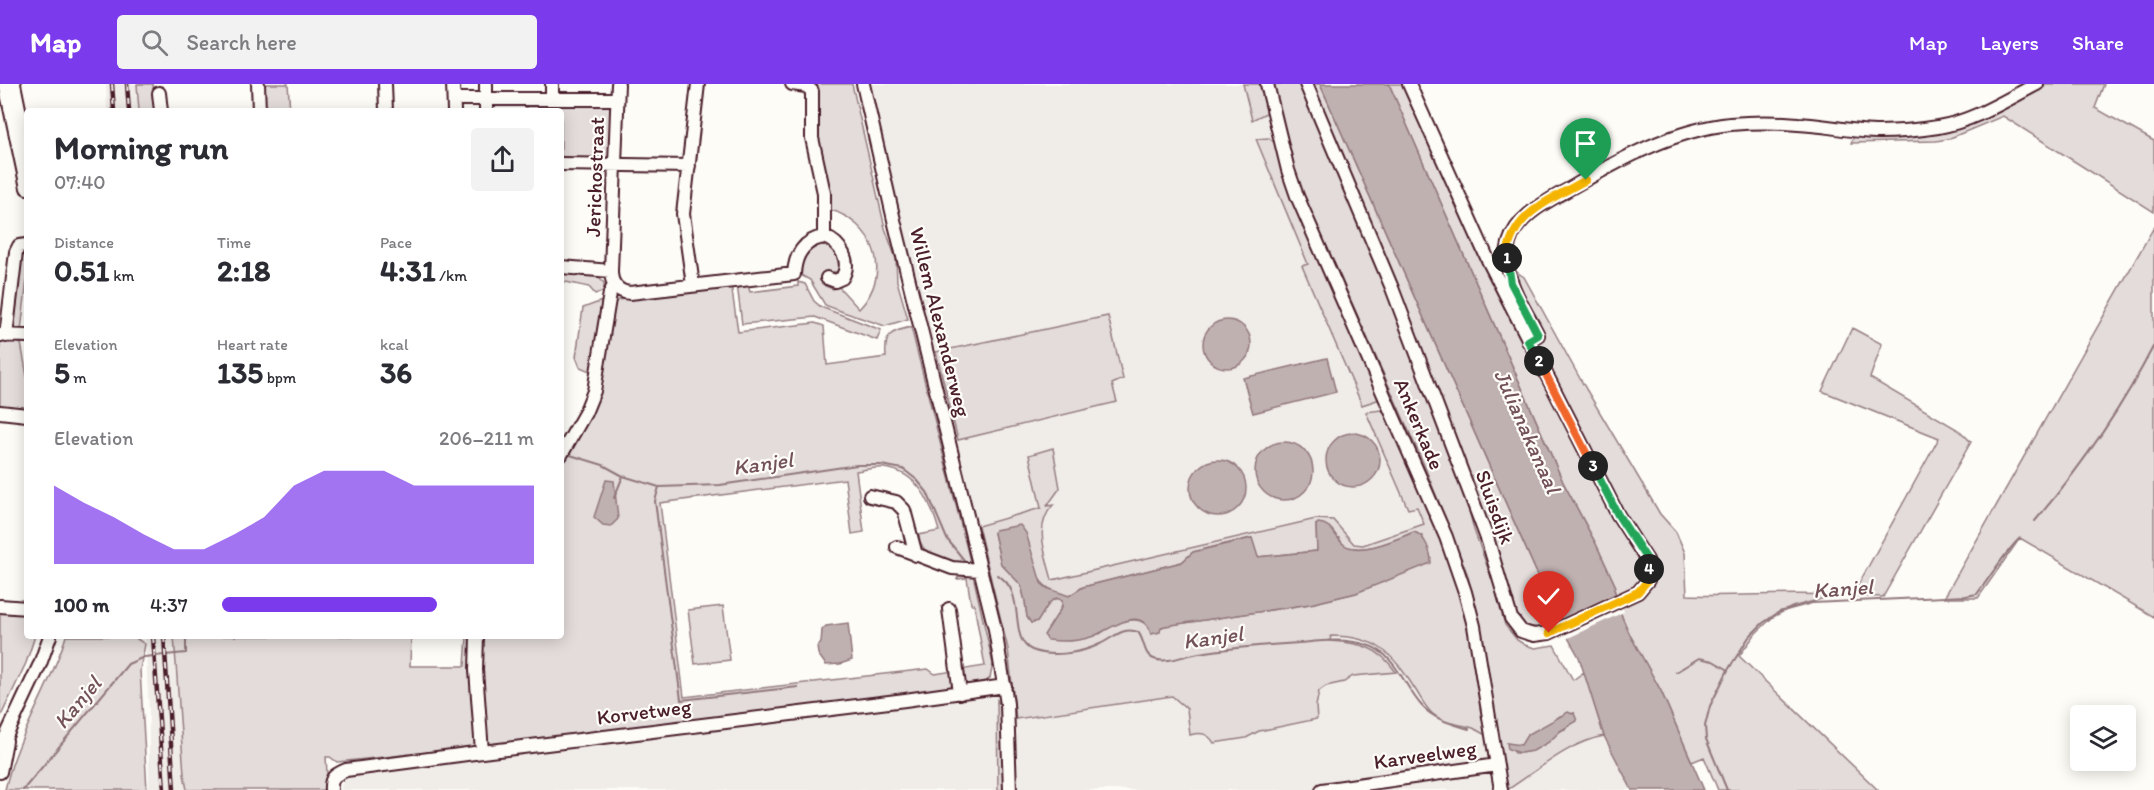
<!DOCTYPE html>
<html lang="en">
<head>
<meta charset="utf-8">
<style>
  body { margin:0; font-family:Itim,sans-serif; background:#f2f2f3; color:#2b2b33; height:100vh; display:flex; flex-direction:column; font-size:22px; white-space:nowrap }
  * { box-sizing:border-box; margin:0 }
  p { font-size:20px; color:#7c7c81 }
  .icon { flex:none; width:33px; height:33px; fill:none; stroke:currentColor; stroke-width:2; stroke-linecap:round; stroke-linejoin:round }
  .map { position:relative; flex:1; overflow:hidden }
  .details { position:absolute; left:24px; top:24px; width:540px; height:531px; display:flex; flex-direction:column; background:#fff; border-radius:6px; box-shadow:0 3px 15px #0003 }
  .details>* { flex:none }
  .fabs { position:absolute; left:2070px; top:621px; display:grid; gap:12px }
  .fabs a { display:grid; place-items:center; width:66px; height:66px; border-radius:6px; background:#fff; box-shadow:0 3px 15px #0003; font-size:30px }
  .pin { position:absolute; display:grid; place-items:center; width:51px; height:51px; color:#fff; margin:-62px -26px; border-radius:50% 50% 50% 0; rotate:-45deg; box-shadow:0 0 6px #0007 }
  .pin .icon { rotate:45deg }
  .km { position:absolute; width:30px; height:30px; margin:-15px; border-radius:50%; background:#222; color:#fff; font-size:16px; line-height:30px; text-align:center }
  .round { display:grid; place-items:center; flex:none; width:63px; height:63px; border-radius:6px; background:#f2f2f3 }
  .head { display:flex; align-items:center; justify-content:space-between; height:102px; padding:0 30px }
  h1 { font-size:33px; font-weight:700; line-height:45px }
  .stats { display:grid; grid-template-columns:repeat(3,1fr); gap:9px; height:102px; padding:6px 30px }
  .stats div { display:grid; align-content:center }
  .stats b { font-size:30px; font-weight:700 }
  .stats small { font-size:16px; font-weight:400 }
  .stats p { font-size:16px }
  .chart { height:168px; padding:12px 30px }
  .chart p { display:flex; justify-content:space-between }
  .chart svg { width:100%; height:108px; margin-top:6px; fill:#7c3aed; opacity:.7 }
  ul { padding:0 30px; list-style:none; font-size:20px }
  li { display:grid; grid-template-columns:96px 72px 1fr; align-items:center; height:45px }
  li i { height:15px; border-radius:8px; background:#7c3aed }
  header { display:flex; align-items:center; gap:36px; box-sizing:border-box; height:84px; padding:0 30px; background:#7c3aed; color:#fff }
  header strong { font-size:28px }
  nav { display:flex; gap:33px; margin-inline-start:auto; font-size:21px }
  .search { width:420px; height:54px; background:#f2f2f3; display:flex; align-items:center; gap:15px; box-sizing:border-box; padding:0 21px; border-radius:6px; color:#7c7c81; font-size:22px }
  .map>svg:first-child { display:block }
</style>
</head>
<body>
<header>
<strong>Map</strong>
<div class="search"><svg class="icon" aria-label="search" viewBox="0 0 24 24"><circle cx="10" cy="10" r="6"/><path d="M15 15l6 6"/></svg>Search here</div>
<nav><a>Map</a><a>Layers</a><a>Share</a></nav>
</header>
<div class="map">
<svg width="2154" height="706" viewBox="0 0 2154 706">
  <rect width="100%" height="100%" fill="#fdfcf7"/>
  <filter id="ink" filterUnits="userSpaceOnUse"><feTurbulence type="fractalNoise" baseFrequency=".0167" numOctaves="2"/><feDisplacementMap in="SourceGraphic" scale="12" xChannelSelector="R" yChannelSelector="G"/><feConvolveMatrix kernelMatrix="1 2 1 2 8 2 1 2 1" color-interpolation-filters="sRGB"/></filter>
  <g filter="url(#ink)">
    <path fill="#f0ece8" d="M106,0h31l2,27h-32z
      M870,0h389l39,102 109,253 97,351h-1163v-4l13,-25 657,-71 -11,-61 -117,-482z
      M145,552h29l10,138 3,16h-38v-79z
      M1604,652l28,54h-125l39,-27 43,-25z"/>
    <path fill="#e3dcda" stroke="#967e82" stroke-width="1.5" fill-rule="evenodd" d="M137,0h16l2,27h-16z
      M263,0h25l2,27h-25z
      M815,0h37l33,144 11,31 1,22 11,38 -23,7 -42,-14 -18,-7 -15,-25 -11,-6c2,-18 8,-24 23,-32l7,2 12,12 -1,15 -12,2 -6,8 3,5 8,3 6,-2 20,22c35,-36 15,-87 -31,-100l-13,-70z
      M1243,0h19l6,28 -16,8z
      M1271,0h30l79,180 81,214 13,52 20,55 11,40 12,15 8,5 10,3 19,-3 19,35 11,-8 20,64c-35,6 -67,35 -97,54l-28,-170 -12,-47 -43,-108 -124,-279 -15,-42zM1574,629l-9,16c-7,2 -9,7 -15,11 -10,8 -21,14 -35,13l-3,-4 9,-3 6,-11 18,-8 15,-11z
      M1309,0h11l219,494 11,28 -11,4 6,19 -12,2 -12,-7 -4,-6z
      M1389,0h15l112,242 -13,-63 21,14 59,107 77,130 16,18 9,21 2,42c50,2 99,-3 149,0l-44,12 -19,10 -17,16 -17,23 139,134h-160l-14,-33 -12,5 -31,-71 -31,-56 -8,-18 -8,-28 2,-2 -20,-43 -33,-62z
      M2043,0h61l-9,24 59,33v71l-151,-96 -55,23 -12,2 -85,2 5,-11 77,-3 79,-29z
      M526,21l86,1 -2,50 -4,3h-45v-48h-35z
      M1269,54l7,6 21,56 85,193 -5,7 -15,5 -60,-139 6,-2 -52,-125z
      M2154,143v390l-134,-79 -42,60h-34z
      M27,166v30l-6,51 -7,-1 8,-79z
      M561,188l36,4 7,7v8l-9,3 -6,-7 -28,-6z
      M747,198l3,10 48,-6v-4l7,2 9,17 7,6 60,23 -4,10 -62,-23 -73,7 -5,-40z
      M731,200l7,48 77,-9 9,3 3,39 59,-8c-2,-23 4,-25 25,-30l59,234 -10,5c-21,-8 -36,-7 -42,-31l21,-4c-8,-29 -21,-59 -55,-63 -9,-1 -19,2 -28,3l8,61 -12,2 -7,-55 -185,24 24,194 244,-28 7,5 50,-8 -11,-62h-3l-4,-26 -10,1 3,-5 13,1 20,89 -3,14 -4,3 -56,11 -444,54 -6,-96 3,-14h78v-171l16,-28 37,-133 4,-4z
      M602,217l1,2 -11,69 -12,-5 -4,-10 7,-49z
      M1108,232l15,63 -11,5 5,18 -159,38 -22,-88z
      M1852,244l30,16 -12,34 90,53 11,11 -88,155 -31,-1 87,-158 -117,-47z
      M0,256l21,3 6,33v32l-27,-2z
      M1381,326l12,6 64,154 32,167c-5,-3 -11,-6 -16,-9 -13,-5 -28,-3 -39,-13 -8,-6 -13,-17 -19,-26 -23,-36 -38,-53 -84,-53l-1,5c30,2 48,5 66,31l-43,4 -9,6 -18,4 -7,5 -3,15 1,13 -58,12 -13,7 -32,5c-6,-10 -13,-11 -24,-8l-3,-26 -15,-13 -156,23 -8,-70 -30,-123 63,-18 -12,-53 24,-7 7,40 -13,18 6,-1c-20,22 -7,50 -1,75l264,-61 17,1 21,24 9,1 61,-21 -7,-17 -9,2 -42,-97zM1316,441l23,13 5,8c24,8 49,-6 70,-14l8,4 9,22 -75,35 -46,11 -146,22 -13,8c-7,-25 -38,-11 -51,0l-43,-18 6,-13 -3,-5 -8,2 -18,23h-3l-4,-6 -2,-16 -4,-16 -20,-21 -7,-31 1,-3 43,46c5,12 18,17 31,20l14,-9 99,-25 11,-10 58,-14 6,19 60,-6z
      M723,522l7,54 -35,4 -7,-54z
      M0,526l27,1v25h8l-9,27 -26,55z
      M66,552h71v3l8,5 -5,26 7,120h-142c12,-55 45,-101 61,-154z
      M174,552h237l-1,30h55l2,-30h7l5,111 -142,15 -7,-5h-4l2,33h-141l-3,-16z
      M997,616l5,7 2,83h-6z"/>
    <path fill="#c0b1b1" stroke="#91777b" stroke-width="1.5" d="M1320,0h69l174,398 33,62 20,43 -2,2 8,28 8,18 31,56 43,99h-72l-28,-54 -25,-79 -24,-42 -2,1 -14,-38z
      M1203 260a24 24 0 1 1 48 0a24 24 0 1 1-48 0Z
      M1327,274l9,34 -83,21 -10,-35z
      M1326 376a27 27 0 1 1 54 0a27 27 0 1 1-54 0Z
      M1255 387a29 29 0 1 1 58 0a29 29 0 1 1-58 0Z
      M1190 404a28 28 0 1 1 56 0a28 28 0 1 1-56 0Z
      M606,396l8,1 4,38 -7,7 -8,-1 -9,-8z
      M1318,439c14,1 16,12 24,20 15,15 57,-5 72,-11 11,3 17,20 17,31l-75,30 -46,11 -145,22 -4,1 -1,5 -9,2c-10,-33 -45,-1 -60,3 -15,5 -28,5 -43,3l-4,-5 18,-28v-7l-6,-2 -7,5 -11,18 -7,2 -4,-6 -2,-16 -4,-16 -20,-21 -7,-31 1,-3 25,-5 6,8 15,50 6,5 22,8 14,-9 99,-25 11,-10 59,-14 6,19 59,-6 -1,-26z
      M848,539l4,37 -12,4 -14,1 -8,-11 -1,-7 4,-4 1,-13 4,-4z
      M1568,628l4,2 2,-1 3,8 -17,10 -11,11 -16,9 -13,2 -12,-4 -1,-6 14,2 6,-10z"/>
    <path fill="#fdfcf7" d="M1620,513l4,15 -58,27 -9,-16z"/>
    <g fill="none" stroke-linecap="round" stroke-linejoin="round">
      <path stroke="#91777b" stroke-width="2" d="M567,370l36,11 20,11 36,11 61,-2 137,-20h24l22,4 14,11 10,12 20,47 17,21
        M659,403l-4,14 26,199 117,-13
        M614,414l9,-22
        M2035,437c46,-54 87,-113 119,-176
        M997,491c31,16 10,64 35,75 19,8 50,3 68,-6 13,-6 23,-18 38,-12 7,8 5,23 16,27 13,5 31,-4 45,-6 33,-5 66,-8 100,-10 23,-2 45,-5 68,2 28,8 37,41 54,60 12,14 31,19 48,24
        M1676,588l23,-14 14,3 14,8
        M23,706l105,-126 16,-7 42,-4v-17
        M1727,706l-21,-51 -1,-13 5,-20 18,-36 21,-33 14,-14 16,-11 33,-9 154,-7 11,-2c14,-18 26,-39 42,-55"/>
      <defs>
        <path id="minor" d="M5,0l22,104
          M14,0l13,64
          M258,0l1,27
          M385,0l1,27
          M453,0l1,27
          M486,0v27
          M618,0l-7,187c0,13 7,21 19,22l164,-19c1,-19 10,-34 30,-37 17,6 28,25 18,41l-7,3 -8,-3
          M792,0l14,2 6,5v47l12,55v44
          M863,0l31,136 101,409 12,75 3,86
          M1267,0l21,86 9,26 149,341 19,55 9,34 27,164
          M1306,0l86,204 96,253 23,77 10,13 6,2 7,2 15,-2 89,-41 10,-12 1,-11 -2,-9 -29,-45 -129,-253 -80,-178
          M159,9l2,18
          M454,15h163
          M552,15v-15
          M561,80l128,2
          M561,183l50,4
          M693,201l-10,-71 15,-130
          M0,251l27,1
          M6,252l10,-84 3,-6 8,-1
          M1528,257l10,-6c-14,-28 -38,-59 -29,-92 9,-30 42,-43 67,-58 47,-27 98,-55 154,-61 23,-2 46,-2 68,0 27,1 54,8 81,8 20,0 40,-2 59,-5 36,-6 68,-27 99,-43
          M0,328l27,3
          M561,371l24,-42 9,-22 16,-98 4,-8
          M870,412l26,6 8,8 12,45
          M897,463l55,21 28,2
          M0,522l27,2
          M949,525l11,84
          M477,552l-1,34 6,82
          M0,665l40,-85 10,-28
          M0,688l6,-31
          M331,706c-1,-13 4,-15 15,-20l136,-18 423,-52 100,-14
          M1322,706l175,-25"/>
      </defs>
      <use href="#minor" stroke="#4a1f2b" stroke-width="16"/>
      <use href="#minor" stroke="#fdfcf7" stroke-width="12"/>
      <defs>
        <path id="rail" d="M112,0l2,27
          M127,0l2,27
          M153,552l11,154
          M164,552l10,154"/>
      </defs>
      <use href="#rail" stroke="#4a1f2b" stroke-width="4.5"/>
      <use href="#rail" stroke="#fdfcf7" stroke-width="2" stroke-dasharray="7" stroke-linecap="butt"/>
    </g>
  </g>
  <g fill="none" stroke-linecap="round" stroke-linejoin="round" filter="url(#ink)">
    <defs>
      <path id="split-1" d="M1507,174c3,-44 45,-59 79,-78"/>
      <path id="split-2" d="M1507,174l4,25 27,52 -10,6 11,20"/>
      <path id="split-3" d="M1539,277l54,105"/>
      <path id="split-4" d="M1593,382l25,49 28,43 3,11"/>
      <path id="split-5" d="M1549,549l89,-41 10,-12 1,-11"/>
    </defs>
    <use href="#split-1" stroke="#fff" stroke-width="12"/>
    <use href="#split-2" stroke="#fff" stroke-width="12"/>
    <use href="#split-3" stroke="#fff" stroke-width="12"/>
    <use href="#split-4" stroke="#fff" stroke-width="12"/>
    <use href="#split-5" stroke="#fff" stroke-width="12"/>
    <use href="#split-1" stroke="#f5b400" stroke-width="8"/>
    <use href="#split-2" stroke="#22a559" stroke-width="8"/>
    <use href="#split-3" stroke="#f0652b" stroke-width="8"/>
    <use href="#split-4" stroke="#22a559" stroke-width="8"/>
    <use href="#split-5" stroke="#f5b400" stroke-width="8"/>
  </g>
  <g text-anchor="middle" stroke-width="4.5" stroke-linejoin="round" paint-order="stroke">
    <g font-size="21" fill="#4a1f2b" stroke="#fdfcf7">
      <text transform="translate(595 93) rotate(-88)" y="7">Jerichostraat</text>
      <text transform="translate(940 238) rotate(76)" y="7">Willem Alexanderweg</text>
      <text transform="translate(1419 340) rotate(67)" y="7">Ankerkade</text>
      <text transform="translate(1495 423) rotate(70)" y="7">Sluisdijk</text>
      <text transform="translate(644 628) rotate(-7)" y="7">Korvetweg</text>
      <text transform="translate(1425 671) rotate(-8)" y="7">Karveelweg</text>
    </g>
    <g font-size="22" font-style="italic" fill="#73525a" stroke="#fdfcf7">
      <text transform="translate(1528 347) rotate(66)" y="8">Julianakanaal</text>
      <text transform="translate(763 379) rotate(-8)" y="8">Kanjel</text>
      <text transform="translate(1843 504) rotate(-4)" y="8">Kanjel</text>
      <text transform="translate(1213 553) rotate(-8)" y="8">Kanjel</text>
      <text transform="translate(77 618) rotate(-50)" y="8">Kanjel</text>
    </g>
  </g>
</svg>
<div class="fabs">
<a><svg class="icon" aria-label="layers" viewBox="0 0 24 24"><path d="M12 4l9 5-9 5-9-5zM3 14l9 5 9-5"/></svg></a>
</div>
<div class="pin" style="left:1586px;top:96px;background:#1e9e55"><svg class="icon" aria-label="arrive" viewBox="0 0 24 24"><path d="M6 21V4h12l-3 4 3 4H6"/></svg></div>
<div class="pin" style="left:1549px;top:549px;background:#d93025"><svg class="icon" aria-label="check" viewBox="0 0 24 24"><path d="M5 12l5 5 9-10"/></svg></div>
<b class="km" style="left:1507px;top:174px">1</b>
<b class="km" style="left:1539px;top:277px">2</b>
<b class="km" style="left:1593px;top:382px">3</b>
<b class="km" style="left:1649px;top:485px">4</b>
<section class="details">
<div class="head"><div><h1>Morning run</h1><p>07:40</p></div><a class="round"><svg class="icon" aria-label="share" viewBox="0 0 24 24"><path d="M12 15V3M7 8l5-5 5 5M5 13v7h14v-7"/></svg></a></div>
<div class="stats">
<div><p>Distance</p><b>0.51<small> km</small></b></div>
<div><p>Time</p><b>2:18</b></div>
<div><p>Pace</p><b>4:31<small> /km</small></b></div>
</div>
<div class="stats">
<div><p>Elevation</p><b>5<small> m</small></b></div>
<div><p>Heart rate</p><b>135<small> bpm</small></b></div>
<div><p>kcal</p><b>36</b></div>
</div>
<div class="chart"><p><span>Elevation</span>206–211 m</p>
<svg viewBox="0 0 160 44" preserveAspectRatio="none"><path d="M0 44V12L10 19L20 25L30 32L40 38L50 38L60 32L70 25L80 12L90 6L100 6L110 6L120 12L130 12L140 12L150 12L160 12V44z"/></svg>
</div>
<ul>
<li><b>100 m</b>4:37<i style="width:69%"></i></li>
</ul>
</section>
</div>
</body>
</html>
